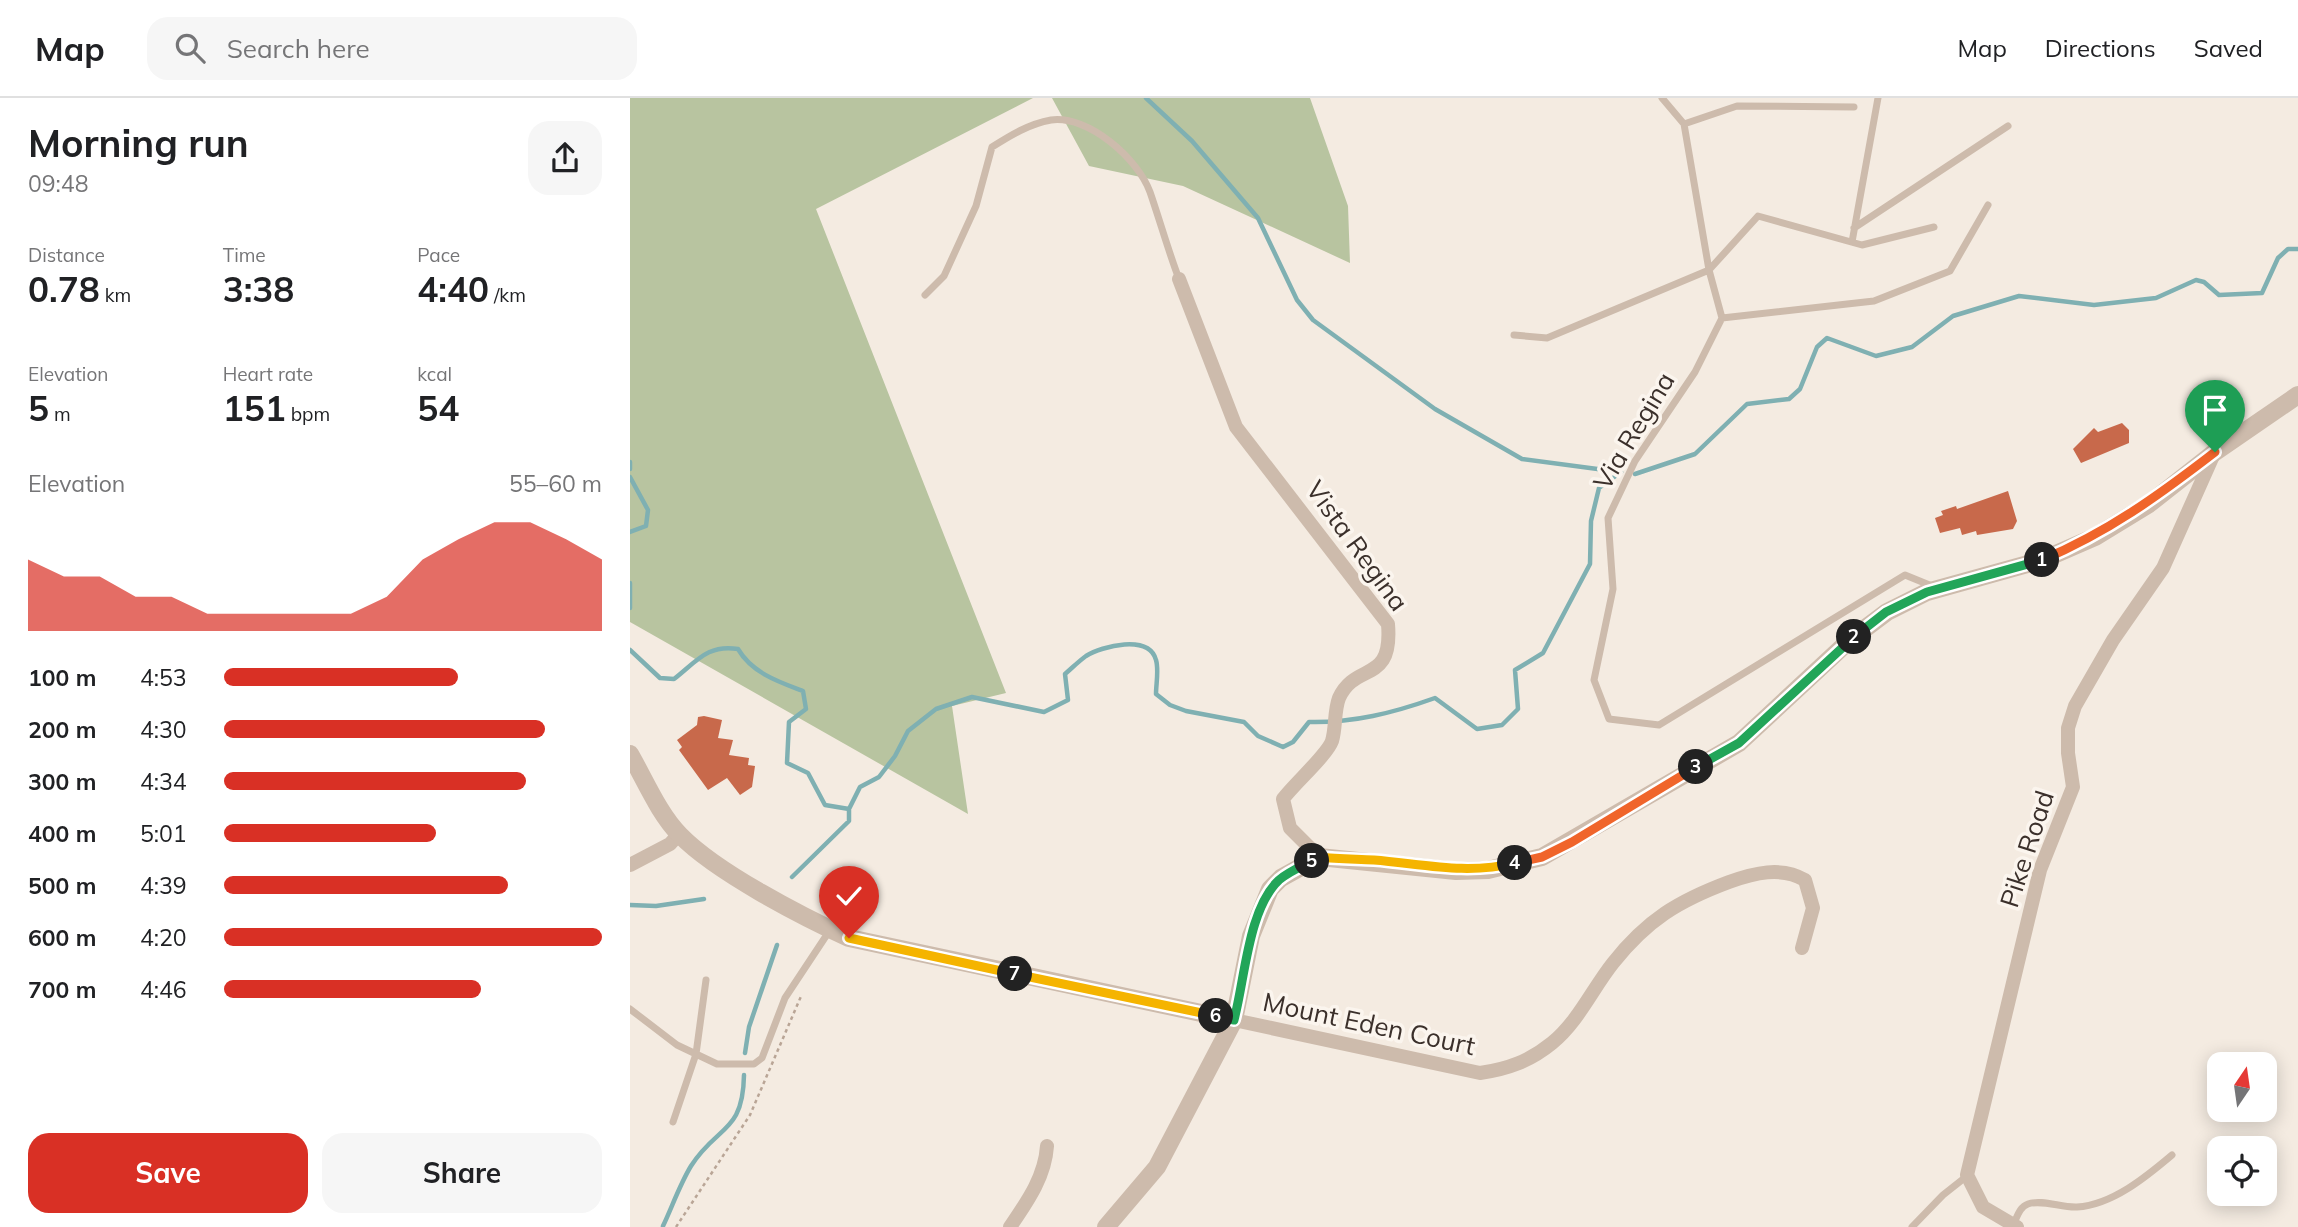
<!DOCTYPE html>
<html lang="en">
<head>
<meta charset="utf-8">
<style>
  body { margin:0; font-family:Mulish,sans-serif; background:#f6f6f6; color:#202124; height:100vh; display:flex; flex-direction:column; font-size:26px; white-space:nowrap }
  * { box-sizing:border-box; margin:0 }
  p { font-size:23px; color:#757577 }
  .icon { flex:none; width:38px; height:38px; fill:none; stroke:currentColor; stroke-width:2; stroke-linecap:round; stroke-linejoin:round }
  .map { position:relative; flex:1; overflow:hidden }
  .details { display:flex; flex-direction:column; background:#fff; width:630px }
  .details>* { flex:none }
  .needle { width:46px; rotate:13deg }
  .buttons { position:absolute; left:1577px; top:954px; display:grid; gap:14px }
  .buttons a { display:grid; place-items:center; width:70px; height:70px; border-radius:14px; background:#fff; box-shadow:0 4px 18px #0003; font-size:35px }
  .pin { position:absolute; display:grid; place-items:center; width:60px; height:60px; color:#fff; margin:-72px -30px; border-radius:50% 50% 50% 0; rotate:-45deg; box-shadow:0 0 7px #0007 }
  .pin .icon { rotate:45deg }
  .km { position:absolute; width:35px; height:35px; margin:-18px; border-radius:50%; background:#222; color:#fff; font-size:19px; line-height:35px; text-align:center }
  .round { display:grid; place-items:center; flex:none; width:74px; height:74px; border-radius:21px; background:#f6f6f6 }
  .summary { display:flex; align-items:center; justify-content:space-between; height:119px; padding:0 28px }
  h1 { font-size:38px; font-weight:700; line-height:52px }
  .stats { display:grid; grid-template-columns:repeat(3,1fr); gap:10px; height:119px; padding:7px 28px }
  .stats div { display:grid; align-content:center }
  .stats b { font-size:35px; font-weight:700 }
  .stats small { font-size:19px; font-weight:400 }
  .stats p { font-size:19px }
  .chart { height:196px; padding:14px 28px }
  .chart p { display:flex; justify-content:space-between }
  .chart svg { width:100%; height:126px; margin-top:7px; fill:#d93025; opacity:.7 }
  .cta { display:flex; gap:14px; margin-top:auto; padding:14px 28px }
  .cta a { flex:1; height:80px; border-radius:21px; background:#d93025; color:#fff; font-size:28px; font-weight:700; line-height:80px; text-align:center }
  .cta a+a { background:#f6f6f6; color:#202124 }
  ul { padding:0 28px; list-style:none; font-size:23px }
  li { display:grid; grid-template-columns:112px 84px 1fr; align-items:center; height:52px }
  li i { height:18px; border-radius:9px; background:#d93025 }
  header { display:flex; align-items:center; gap:42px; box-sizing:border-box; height:98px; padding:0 35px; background:#fff; border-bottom:2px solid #e0e0e0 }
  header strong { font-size:33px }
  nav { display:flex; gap:38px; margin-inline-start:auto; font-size:24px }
  .search { width:490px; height:63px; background:#f6f6f6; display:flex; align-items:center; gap:18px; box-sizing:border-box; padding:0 24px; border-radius:21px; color:#757577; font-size:26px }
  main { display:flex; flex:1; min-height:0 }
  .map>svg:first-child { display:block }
</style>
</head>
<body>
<header>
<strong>Map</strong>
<div class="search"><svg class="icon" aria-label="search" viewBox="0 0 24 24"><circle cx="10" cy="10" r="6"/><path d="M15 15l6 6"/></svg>Search here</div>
<nav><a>Map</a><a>Directions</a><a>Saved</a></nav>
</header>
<main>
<section class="details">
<div class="summary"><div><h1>Morning run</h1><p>09:48</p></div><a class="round"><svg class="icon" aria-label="share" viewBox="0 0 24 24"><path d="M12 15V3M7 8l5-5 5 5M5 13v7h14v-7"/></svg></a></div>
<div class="stats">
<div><p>Distance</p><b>0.78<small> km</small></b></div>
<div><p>Time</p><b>3:38</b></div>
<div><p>Pace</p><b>4:40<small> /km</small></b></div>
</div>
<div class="stats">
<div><p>Elevation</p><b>5<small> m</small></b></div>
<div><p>Heart rate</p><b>151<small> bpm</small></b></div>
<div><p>kcal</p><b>54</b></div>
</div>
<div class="chart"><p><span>Elevation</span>55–60 m</p>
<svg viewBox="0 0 160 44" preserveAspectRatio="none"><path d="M0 44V19L10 25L20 25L30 32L40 32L50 38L60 38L70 38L80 38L90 38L100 32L110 19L120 12L130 6L140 6L150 12L160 19V44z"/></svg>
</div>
<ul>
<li><b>100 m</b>4:53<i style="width:62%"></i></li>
<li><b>200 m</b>4:30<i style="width:85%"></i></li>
<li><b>300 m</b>4:34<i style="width:80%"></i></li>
<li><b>400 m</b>5:01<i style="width:56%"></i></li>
<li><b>500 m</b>4:39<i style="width:75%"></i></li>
<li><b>600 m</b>4:20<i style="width:100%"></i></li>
<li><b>700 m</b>4:46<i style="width:68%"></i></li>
</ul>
<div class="cta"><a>Save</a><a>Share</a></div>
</section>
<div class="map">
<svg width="1668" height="1129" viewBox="0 0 1668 1129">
  <rect width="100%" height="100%" fill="#f4ebe1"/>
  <path fill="#b8c4a0" d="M0,0h403l-217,111 190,484 -54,13 16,108 -338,-192z
    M422,0h258l38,108 2,57 -167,-77 -94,-20z"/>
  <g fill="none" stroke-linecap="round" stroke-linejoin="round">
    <path stroke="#7fb0b2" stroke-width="4.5" d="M516,0l46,43 66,77 39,82 16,20 122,89 87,50 98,13
      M0,364v7
      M1005,376l60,-20 52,-50 42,-5 11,-10 17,-42 10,-9 49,18 36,-9 41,-31 66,-20 75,9 62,-7 40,-18 8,2 15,13 43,-2 16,-35 10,-9h10
      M0,379l18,33 -2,16 -16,6
      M0,485v25
      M0,552l30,28 14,1c23,-18 34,-35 64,-30 14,24 41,33 65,42l3,18 -17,13 -2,41 21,10 17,32 24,4 11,-22 19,-10 16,-21 13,-25 28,-22 36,-12 72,15 24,-12 -3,-26c7,-6 14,-13 21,-18 16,-10 63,-22 70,4 3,10 0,24 0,34l14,11 16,6 58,11 14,14 25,11 10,-5 16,-20c44,1 84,-9 126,-24l42,31 25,-4 16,-16 -3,-39 28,-17 47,-89 1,-43 8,-33 22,-16
      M162,779l57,-56v-12
      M0,807l26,1 48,-7
      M115,955l4,-26 28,-82
      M33,1128c9,-19 17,-42 28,-60 26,-41 52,-32 53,-91"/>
  </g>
  <path fill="#c8694b" d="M1492,325l7,7v13l-48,20 -8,-14 21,-21 4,4z
    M1378,393l9,30 -4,8 -36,6 -1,-4 -14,4 -2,-7 -20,5 -5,-15 8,-3 -2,-4 15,-5 1,3z
    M74,618l18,4 -4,18 15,2 -4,15 20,3 -1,7 7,1 -3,21 -12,8 -13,-17 -19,12 -29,-40 3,-3 -5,-7 20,-15 1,-8z"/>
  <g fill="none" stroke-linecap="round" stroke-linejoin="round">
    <path stroke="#b9a596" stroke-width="2.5" stroke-dasharray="3.5 3.5" stroke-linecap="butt" d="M46,1129l74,-112 52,-121"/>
    <path stroke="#cdbbac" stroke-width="7" d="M1032,0l22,26 25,146 13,48 -27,54 -60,89 -27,57 5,71 -19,91 15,39 50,6 246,-150 27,11
      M1054,26l53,-18 117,1
      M1224,130l154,-102
      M1222,144l26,-144
      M295,197l19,-19 32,-70 16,-59c19,-12 37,-23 59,-27 38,-5 87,39 99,72 10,29 18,58 29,87
      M1092,220l152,-17 76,-30 38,-66
      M884,237l33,3 162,-68 49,-54 104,29 72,-18
      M0,911l47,36 40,19h37l8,-6 23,-60 45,-68
      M43,1024l23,-68 10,-74
      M1383,1127c4,-7 6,-18 15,-21 14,-5 34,4 49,3 35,-2 69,-30 95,-52
      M1282,1129l31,-32 24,-19"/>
    <path stroke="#cdbbac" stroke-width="14" d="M549,181l57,148 152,197c5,61 -32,37 -49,74 -5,13 -3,30 -7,43 -5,14 -38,43 -49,58l7,29 29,29
      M0,767l40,-21 9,-10
      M604,922l246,53c28,-4 50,-12 72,-30 26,-21 41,-55 61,-80 34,-43 65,-62 116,-81 25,-9 52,-16 76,-2l8,28 -11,40
      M380,1129c17,-25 35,-50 37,-81
      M1387,1129l-34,-20 -16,-32 73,-305 33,-83 -5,-34v-25l7,-22 38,-66 50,-72 50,-112"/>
    <path stroke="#cdbbac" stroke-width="18" d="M0,656c15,26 29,60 50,81 36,37 121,81 169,103l385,82
      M476,1129l51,-60 77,-147 17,-84 19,-47 11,-11 38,-21 137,14 32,-1 54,-13 197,-114 112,-104 36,-27 40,-20 115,-32 53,-23 54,-33 66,-52 83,-57"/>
  </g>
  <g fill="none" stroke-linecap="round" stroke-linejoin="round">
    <defs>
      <path id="split-1" d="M1412,462c66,-28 116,-64 173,-108"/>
      <path id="split-2" d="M1224,539l32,-25 41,-20 115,-32"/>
      <path id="split-3" d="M1066,669l43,-24 115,-106"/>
      <path id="split-4" d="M885,765l27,-6 30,-15 124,-75"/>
      <path id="split-5" d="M682,763l7,-4c19,2 37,2 55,3 49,4 92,15 141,3"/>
      <path id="split-6" d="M586,918l18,4c11,-41 14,-111 45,-140 9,-8 23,-14 33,-19"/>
      <path id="split-7" d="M385,876l201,42"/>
      <path id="split-8" d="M219,840l166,36"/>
    </defs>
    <use href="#split-1" stroke="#fff" stroke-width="14"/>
    <use href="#split-2" stroke="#fff" stroke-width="14"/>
    <use href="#split-3" stroke="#fff" stroke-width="14"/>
    <use href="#split-4" stroke="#fff" stroke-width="14"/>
    <use href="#split-5" stroke="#fff" stroke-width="14"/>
    <use href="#split-6" stroke="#fff" stroke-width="14"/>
    <use href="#split-7" stroke="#fff" stroke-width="14"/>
    <use href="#split-8" stroke="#fff" stroke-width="14"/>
    <use href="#split-1" stroke="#f0652b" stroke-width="9"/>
    <use href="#split-2" stroke="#22a559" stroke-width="9"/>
    <use href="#split-3" stroke="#22a559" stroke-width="9"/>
    <use href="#split-4" stroke="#f0652b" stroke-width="9"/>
    <use href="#split-5" stroke="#f5b400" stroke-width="9"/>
    <use href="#split-6" stroke="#22a559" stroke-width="9"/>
    <use href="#split-7" stroke="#f5b400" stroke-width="9"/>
    <use href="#split-8" stroke="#f5b400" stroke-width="9"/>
  </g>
  <g text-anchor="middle" stroke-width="7" stroke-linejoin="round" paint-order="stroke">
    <g font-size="26" fill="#3b302b" stroke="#fbf5ee">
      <text transform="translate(1004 333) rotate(-59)" y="9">Via Regina</text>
      <text transform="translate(727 448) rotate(54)" y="9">Vista Regina</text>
      <text transform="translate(1397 751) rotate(-72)" y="9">Pike Road</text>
      <text transform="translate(739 926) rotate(12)" y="9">Mount Eden Court</text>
    </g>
  </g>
</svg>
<div class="buttons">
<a><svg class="needle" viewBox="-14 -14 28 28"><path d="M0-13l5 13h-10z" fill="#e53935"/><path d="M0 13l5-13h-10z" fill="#757577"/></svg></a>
<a><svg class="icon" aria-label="locate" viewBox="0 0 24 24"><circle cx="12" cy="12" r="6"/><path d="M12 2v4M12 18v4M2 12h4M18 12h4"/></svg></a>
</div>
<div class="pin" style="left:1585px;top:354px;background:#1e9e55"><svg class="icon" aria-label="arrive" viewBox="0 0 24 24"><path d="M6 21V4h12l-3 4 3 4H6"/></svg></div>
<div class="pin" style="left:219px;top:840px;background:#d93025"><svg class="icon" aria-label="check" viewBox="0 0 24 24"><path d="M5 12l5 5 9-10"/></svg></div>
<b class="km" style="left:1412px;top:462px">1</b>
<b class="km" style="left:1224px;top:539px">2</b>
<b class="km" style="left:1066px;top:669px">3</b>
<b class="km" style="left:885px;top:765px">4</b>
<b class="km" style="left:682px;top:763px">5</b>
<b class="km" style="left:586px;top:918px">6</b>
<b class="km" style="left:385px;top:876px">7</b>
</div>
</main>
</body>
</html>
